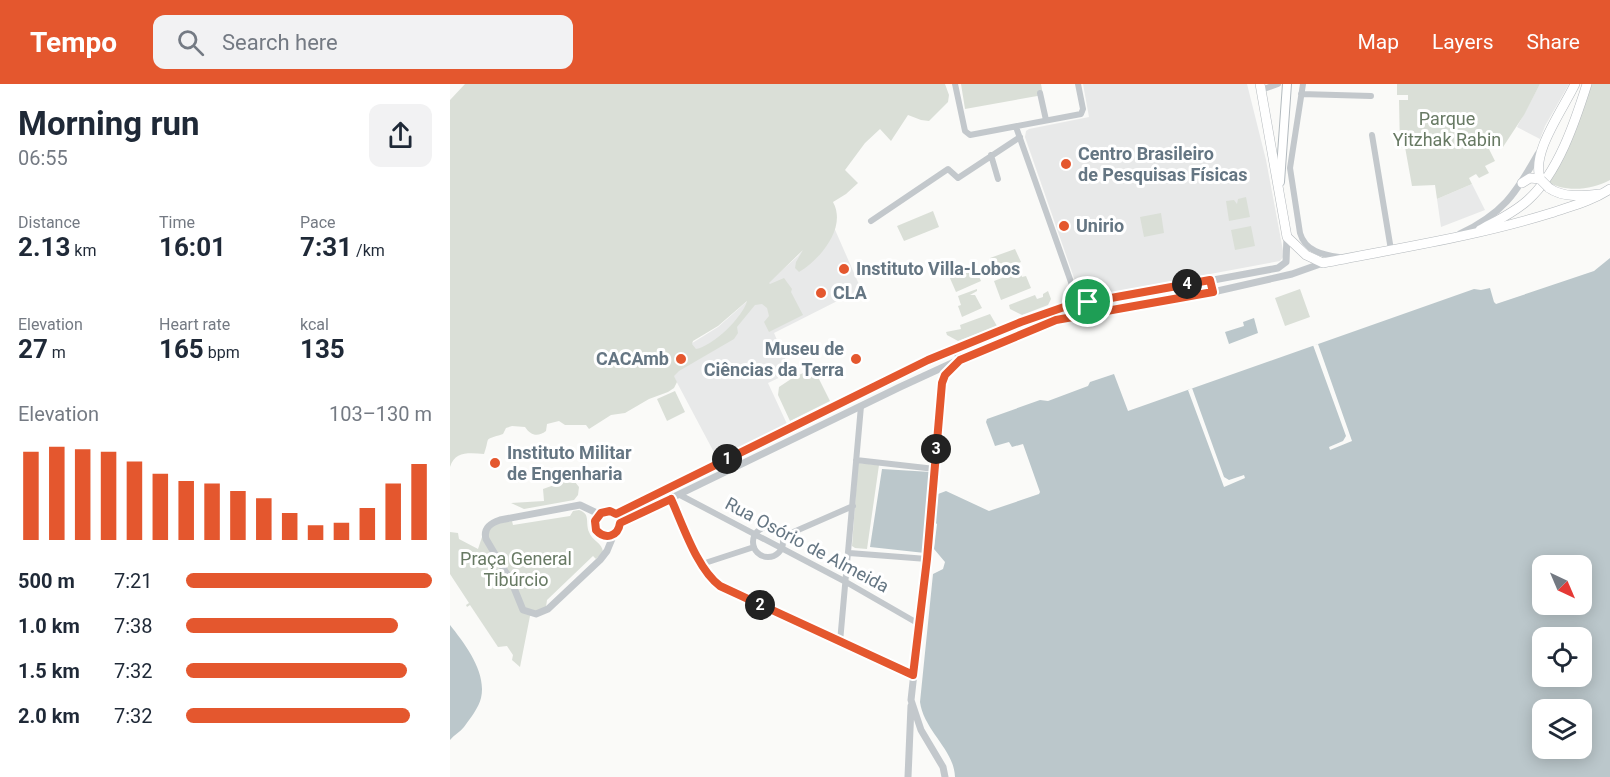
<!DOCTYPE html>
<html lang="en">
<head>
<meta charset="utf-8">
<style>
  body { margin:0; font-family:Roboto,sans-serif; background:#f2f2f3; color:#1f2937; height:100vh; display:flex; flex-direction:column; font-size:22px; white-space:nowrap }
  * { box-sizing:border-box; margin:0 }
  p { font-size:20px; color:#747a83 }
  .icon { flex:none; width:33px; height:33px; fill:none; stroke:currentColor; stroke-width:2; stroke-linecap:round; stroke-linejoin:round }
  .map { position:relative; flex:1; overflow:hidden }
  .details { display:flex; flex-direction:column; background:#fff; width:450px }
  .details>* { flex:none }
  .needle { width:39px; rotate:136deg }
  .controls { position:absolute; left:1082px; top:471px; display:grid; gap:12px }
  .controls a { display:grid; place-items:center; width:60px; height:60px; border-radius:12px; background:#fff; box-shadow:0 3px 15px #0003; font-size:30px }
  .pin { position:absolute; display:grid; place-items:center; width:51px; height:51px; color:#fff; margin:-26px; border:3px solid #fff; border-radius:50%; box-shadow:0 2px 6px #0007 }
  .km { position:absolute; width:30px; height:30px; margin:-15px; border-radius:50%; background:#222; color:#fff; font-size:16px; line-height:30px; text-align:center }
  .round { display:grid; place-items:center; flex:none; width:63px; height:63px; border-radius:12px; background:#f2f2f3 }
  .headline { display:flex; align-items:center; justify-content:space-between; height:102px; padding:0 18px }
  h1 { font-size:33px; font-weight:700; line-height:45px }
  .stats { display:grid; grid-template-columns:repeat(3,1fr); gap:9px; height:102px; padding:6px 18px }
  .stats div { display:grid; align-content:center }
  .stats b { font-size:26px; font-weight:700 }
  .stats small { font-size:16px; font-weight:400 }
  .stats p { font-size:16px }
  .chart { height:168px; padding:12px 18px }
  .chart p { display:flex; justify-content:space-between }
  .chart svg { width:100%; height:108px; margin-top:6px; stroke:#e4572e; stroke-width:6 }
  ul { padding:0 18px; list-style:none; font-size:20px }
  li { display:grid; grid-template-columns:96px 72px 1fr; align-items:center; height:45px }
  li i { height:15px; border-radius:8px; background:#e4572e }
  header { display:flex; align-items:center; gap:36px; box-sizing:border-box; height:84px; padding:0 30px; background:#e4572e; color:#fff }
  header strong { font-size:28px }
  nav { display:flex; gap:33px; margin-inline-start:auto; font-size:21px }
  .search { width:420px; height:54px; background:#f2f2f3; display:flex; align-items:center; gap:15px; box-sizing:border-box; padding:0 21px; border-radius:12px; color:#747a83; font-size:22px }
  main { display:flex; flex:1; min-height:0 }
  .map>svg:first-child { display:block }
</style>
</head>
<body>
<header>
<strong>Tempo</strong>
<div class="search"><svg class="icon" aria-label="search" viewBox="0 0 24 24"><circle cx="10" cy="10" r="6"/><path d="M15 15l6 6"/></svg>Search here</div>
<nav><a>Map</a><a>Layers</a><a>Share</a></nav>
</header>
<main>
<section class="details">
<div class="headline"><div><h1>Morning run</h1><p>06:55</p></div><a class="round"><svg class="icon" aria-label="share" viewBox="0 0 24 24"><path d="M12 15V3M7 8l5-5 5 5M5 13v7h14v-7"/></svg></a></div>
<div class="stats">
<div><p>Distance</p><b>2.13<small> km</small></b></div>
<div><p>Time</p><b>16:01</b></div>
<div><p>Pace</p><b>7:31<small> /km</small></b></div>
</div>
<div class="stats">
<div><p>Elevation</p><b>27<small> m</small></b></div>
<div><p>Heart rate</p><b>165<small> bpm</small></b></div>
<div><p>kcal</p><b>135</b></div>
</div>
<div class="chart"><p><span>Elevation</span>103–130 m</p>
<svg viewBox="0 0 160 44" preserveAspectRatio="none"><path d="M5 44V8M15 44V6M25 44V7M35 44V8M45 44V12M55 44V17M65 44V20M75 44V21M85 44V24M95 44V27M105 44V33M115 44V38M125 44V37M135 44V31M145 44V21M155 44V13"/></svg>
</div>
<ul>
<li><b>500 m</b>7:21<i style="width:100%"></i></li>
<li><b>1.0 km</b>7:38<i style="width:86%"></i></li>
<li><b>1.5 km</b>7:32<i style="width:90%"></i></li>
<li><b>2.0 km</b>7:32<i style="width:91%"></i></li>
</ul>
</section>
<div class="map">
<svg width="1160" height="693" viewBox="0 0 1160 693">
  <rect width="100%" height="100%" fill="#fafaf8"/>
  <path fill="#e8e9e9" d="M633,0h164l19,76 18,96 -4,5 -199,37 -56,-161 1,-6 3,-2 60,-12z
    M1090,0h29l-24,42 -5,13 -23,-12z
    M1022,100l13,26 -44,17 -4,-28z
    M379,132l32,73 -87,44 17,39 -23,11 19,41 -70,34 -52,-98 53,-33 80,-71z"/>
  <path fill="#dadfd7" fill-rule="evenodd" d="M15,0h480l4,11 -1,7 -19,19 -8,-1 -13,-5 -17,26 -11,-12 -15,14 -20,27 13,13 -12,11 -13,8c14,25 -12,57 -34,70l-4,-4 1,-6 7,-12 -34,33 1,1 14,-6 8,11 -1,3 12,23 -34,17 -5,-10 5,-6 -2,-8 -5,-4 -7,1 -18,22 1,6 -4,6 -55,32 -5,5 3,6 -3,6 -6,4 -19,7 -24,14 -14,2 -22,14 -3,-4h-21l-6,-4 -12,3 -1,7c-8,6 -15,5 -21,-4l-13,-1 -6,2 -3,6c-21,7 -12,1 -19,20 -15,-1 -29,-3 -34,13v-367zM297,217c-4,16 -34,45 -51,48l-4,-5 1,-3 25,-15z
    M511,0h80l2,11 -78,14z
    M947,0h143l-16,31 -21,32 -7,-7 -7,9 6,12 -10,5 4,7 -10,5 -3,-4 -7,4 3,6 -35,15 -2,-14 -23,1 -7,-39 -5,1 -1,-48h9v-5h-11z
    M1140,0h20v96c-19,10 -45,13 -64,1z
    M796,113l4,20 -21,4 -3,-20 8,-1 3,4 1,-5z
    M483,127l6,16 -35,14 -7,-15z
    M711,129l3,20 -20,4 -4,-20z
    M801,142l4,20 -20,4 -4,-20z
    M565,165l6,13 -5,2 2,4 -24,9 -4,-19z
    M524,181l7,16 -25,11 -7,-16z
    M570,187l2,6 4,-1 5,12 -30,12 -7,-19z
    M527,205v2l-7,4h5l7,13 -20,9 -4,-11 3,-1 -3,-9z
    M850,205l10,28 -25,9 -10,-28z
    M598,207l3,8 -3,6 -26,10 -12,-6 -1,-4 26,-10 2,4 6,-2v-3z
    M540,230l7,12 -39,15 -11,-6 -1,-3 15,-3 -1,-4z
    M358,287l10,6 12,24 -40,20 -12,-26 1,-8 15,-10z
    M225,307l10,21 -18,9 -10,-22z
    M408,379l21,2 -12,84 -12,-1 -3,-2z
    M118,396l7,2 4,5 -1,8 -4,5 -50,9 -13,-6 33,-2 -1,-12z
    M129,426c12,4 6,12 10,22 3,9 13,10 14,20l-7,7 -3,-3 -46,44 -1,7 -16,9 -10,51 -8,-7 1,-5 -6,-9 -9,1 -28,-42 -3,2 -1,-2 3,-2 -19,-29v-42l8,1 1,6 19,10 8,-24 26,-4 1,4 57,-9 3,-5z"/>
  <path fill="#bbc7cb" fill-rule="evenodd" d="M1160,174v519h-655c-1,-28 -31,-46 -35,-75l13,-128 10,-5 2,-7 -11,-13 3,-25 -6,-4 -6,33 -55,-6 12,-78 49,3v35h6l1,-13 8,-3 43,20 50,-17 1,-2 -17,-48 -11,3 -3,-5 -14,4 -9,-24 1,-3 53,-19 8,1 40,-15 2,-4 24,-8 14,37 346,-122 7,1 9,-2 4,14 2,2 98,-33zM1092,482h39v38h-39zM1092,554h39v38h-39zM1092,626h39v38h-39z
    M804,234l4,15 -29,11 -4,-12 19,-6 -1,-4z
    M0,541c15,19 37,47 31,73 -2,9 -11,21 -17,29 -4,5 -10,8 -14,13z"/>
  <path fill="#fafaf8" d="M868,260l34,97 -22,9 -1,-3 14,-6 3,-5 -33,-91z
    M742,304l32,89 5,3 15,-5 1,3 -21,9 -36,-97z"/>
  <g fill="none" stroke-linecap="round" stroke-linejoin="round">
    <defs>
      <path id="secondary" d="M830,98l7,-98"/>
      <path id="primary" d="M1091,96c-12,-25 23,-72 34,-96
        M1072,99l8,-5 10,1
        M1099,104c14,10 34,8 50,6
        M1030,146c16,-9 34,-17 48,-30 30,-27 47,-78 59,-116"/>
      <path id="trunk" d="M810,0l27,153 19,18 17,8c76,-15 154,-27 228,-50 20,-7 41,-12 59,-24"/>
    </defs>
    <use href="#secondary" stroke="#b3babf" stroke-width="10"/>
    <use href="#primary" stroke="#b5babe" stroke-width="10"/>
    <use href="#trunk" stroke="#b4b9bd" stroke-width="10"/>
    <path stroke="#c3c8cc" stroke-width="6" d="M505,0l10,47 5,4 111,-21 2,-5 -5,-25
      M853,0l-13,84 10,65c5,18 23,22 39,24
      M811,6l17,-6
      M590,9l6,27
      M851,10l70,2
      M566,43l61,172 4,16
      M922,51l19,115
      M541,71l7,24
      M421,137l77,-52 10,9 62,-41
      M406,376l79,9
      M230,411l166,87 73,42
      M303 458a15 15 0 1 1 30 0a15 15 0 1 1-30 0Z
      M332,453l71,-31
      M399,469l78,6
      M252,480l52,-17
      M390,558l21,-236"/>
    <path stroke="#c3c8cc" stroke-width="7" d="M1010,150c43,-21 55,-39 78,-80
      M217,405l35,75 12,17 49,25 150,69
      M149,430l-19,-9 -80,15c-9,3 -17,8 -14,19l26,44 11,27 13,4 12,-5 52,-49 7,-9 7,-17
      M166,430l312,-154 129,-51 221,-41 8,-6 1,-25
      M166,430c-28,-15 -26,32 -3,21 5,-3 6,-7 7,-12
      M170,439l280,-136 76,-35 80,-32 157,-28 79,-18 31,-11
      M458,693l3,-71
      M495,693l-2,-10 -22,-37 -10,-30 16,-144 15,-173 3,-8 15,-15 -5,-12"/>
    <use href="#secondary" stroke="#fff" stroke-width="8"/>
    <use href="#primary" stroke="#fff" stroke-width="9"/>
    <use href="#trunk" stroke="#fff" stroke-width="9"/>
    <defs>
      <path id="primary-bridge" d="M1091,96l8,8"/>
    </defs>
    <use href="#primary-bridge" stroke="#b5babe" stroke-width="10" stroke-linecap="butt"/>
    <use href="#primary-bridge" stroke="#fff" stroke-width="9"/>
  </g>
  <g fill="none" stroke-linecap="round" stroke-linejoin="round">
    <defs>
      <path id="route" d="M760,196l3,12 -157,28 -96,40 -15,15 -3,8 -15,176 -14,116 -193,-89c-23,-17 -37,-61 -49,-87l-51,24c-2,14 -15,17 -24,7l-1,-9 6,-8 9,-2 6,3 312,-154 93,-38 46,-16z"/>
    </defs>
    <use href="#route" stroke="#fff" stroke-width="12"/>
    <use href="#route" stroke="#e4572e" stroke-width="8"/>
  </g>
  <g fill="#e4572e" stroke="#fff" stroke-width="2">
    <circle cx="616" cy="80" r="6"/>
    <circle cx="614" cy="142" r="6"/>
    <circle cx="394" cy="185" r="6"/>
    <circle cx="371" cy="209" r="6"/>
    <circle cx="231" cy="275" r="6"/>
    <circle cx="406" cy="275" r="6"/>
    <circle cx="45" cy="379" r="6"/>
  </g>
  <g text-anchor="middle" stroke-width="6" stroke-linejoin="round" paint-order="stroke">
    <g font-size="18" fill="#687a64" stroke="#fff">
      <text x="997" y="41">Parque<tspan x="997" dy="21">Yitzhak Rabin</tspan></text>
      <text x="66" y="481">Praça General<tspan x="66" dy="21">Tibúrcio</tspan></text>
    </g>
    <g font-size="18" font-weight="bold" fill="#657683" stroke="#fff" text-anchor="start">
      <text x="628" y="76">Centro Brasileiro<tspan x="628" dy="21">de Pesquisas Físicas</tspan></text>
      <text x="626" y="148">Unirio</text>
      <text x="406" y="191">Instituto Villa-Lobos</text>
      <text x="383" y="215">CLA</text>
      <text x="394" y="271" text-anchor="end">Museu de<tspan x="394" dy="21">Ciências da Terra</tspan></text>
      <text x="219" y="281" text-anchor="end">CACAmb</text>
      <text x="57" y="375">Instituto Militar<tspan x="57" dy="21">de Engenharia</tspan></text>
    </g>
    <g font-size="18" fill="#657683" stroke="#fff">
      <text transform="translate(357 461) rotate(28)" y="6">Rua Osório de Almeida</text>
    </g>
  </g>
</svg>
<div class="controls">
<a><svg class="needle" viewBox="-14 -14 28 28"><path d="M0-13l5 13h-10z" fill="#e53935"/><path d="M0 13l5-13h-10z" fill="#747a83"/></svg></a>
<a><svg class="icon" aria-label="locate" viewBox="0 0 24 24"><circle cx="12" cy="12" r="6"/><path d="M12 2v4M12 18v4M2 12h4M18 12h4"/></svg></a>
<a><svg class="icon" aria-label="layers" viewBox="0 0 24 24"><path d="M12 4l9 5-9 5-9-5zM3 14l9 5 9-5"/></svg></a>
</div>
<div class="pin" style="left:638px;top:218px;background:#1e9e55"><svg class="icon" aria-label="arrive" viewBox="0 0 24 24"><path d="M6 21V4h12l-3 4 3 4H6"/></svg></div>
<b class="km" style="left:277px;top:375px">1</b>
<b class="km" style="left:310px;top:521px">2</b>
<b class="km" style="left:486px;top:365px">3</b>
<b class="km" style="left:737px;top:200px">4</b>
</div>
</main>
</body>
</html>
